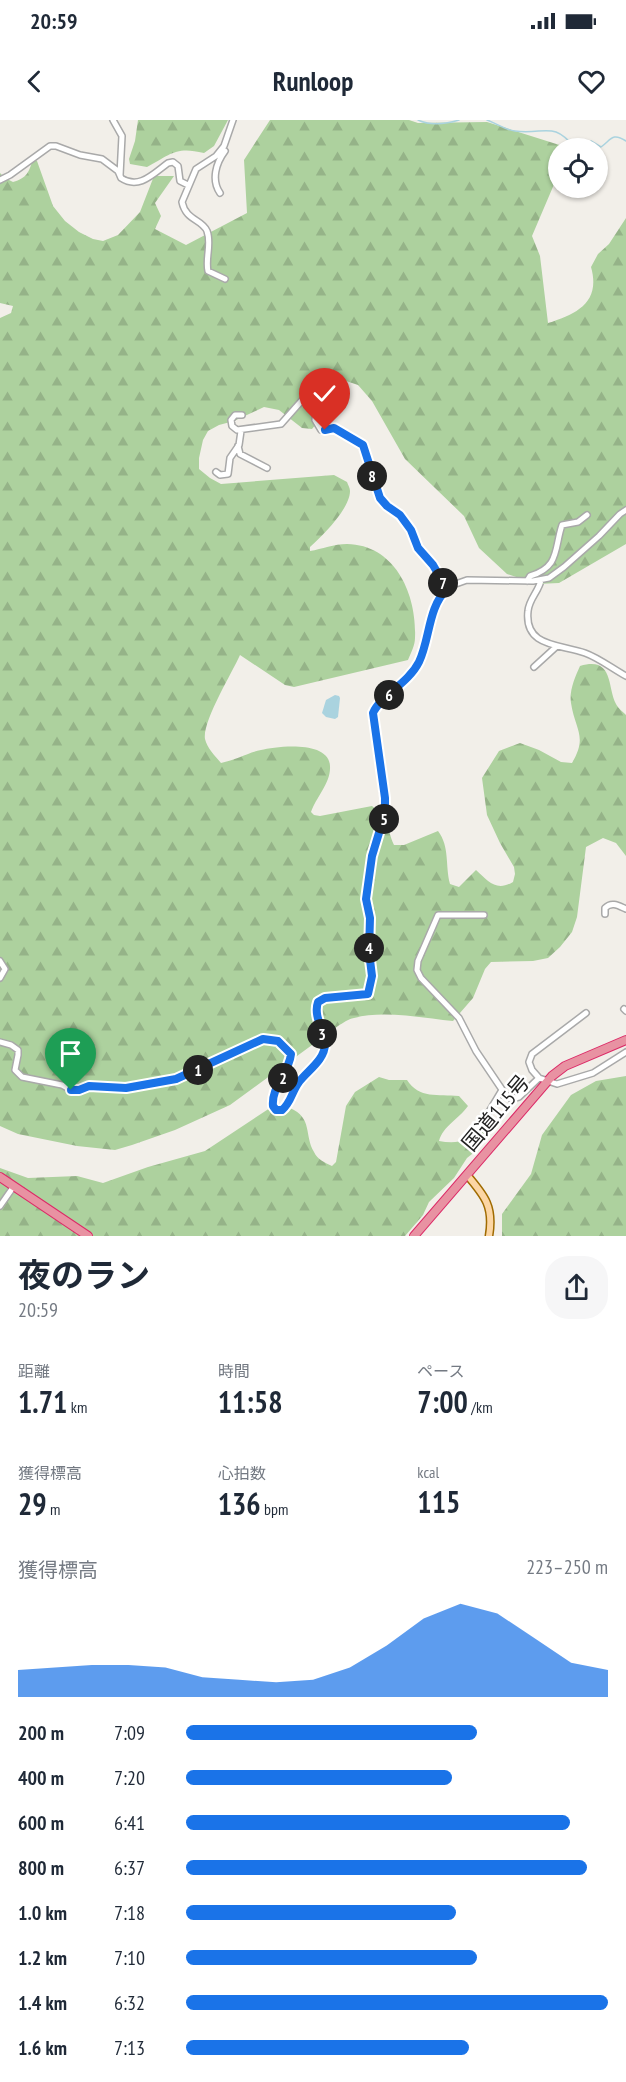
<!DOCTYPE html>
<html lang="ja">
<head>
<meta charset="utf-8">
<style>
  body { margin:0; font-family:"PT Sans Narrow","Noto Sans JP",sans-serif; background:#f6f6f7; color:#1f2937; height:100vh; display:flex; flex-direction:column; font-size:22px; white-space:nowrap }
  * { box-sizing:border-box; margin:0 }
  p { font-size:20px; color:#747a83 }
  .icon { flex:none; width:33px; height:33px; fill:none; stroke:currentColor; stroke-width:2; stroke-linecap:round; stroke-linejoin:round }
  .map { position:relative; height:1116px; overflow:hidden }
  .details { display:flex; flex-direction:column; background:#fff; flex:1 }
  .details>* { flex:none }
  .fabs { position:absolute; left:548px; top:18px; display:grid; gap:12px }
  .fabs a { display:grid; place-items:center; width:60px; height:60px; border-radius:50%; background:#fff; box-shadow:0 2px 4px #0004; font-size:30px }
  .pin { position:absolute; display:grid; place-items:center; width:51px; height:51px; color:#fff; margin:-62px -26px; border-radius:50% 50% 50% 0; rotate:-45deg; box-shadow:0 0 6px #0007 }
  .pin .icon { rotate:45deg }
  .km { position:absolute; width:30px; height:30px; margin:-15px; border-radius:50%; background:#222; color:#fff; font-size:16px; line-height:30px; text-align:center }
  .round { display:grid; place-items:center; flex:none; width:63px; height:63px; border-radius:24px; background:#f6f6f7 }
  .head { display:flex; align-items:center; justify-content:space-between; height:102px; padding:0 18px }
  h1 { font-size:33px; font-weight:700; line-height:45px }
  .stats { display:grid; grid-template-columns:repeat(3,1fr); gap:9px; height:102px; padding:6px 18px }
  .stats div { display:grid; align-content:center }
  .stats b { font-size:30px; font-weight:700 }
  .stats small { font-size:16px; font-weight:400 }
  .stats p { font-size:16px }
  .chart { height:168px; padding:12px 18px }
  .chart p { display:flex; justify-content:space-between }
  .chart svg { width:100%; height:108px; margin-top:6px; fill:#1a73e8; opacity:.7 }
  ul { padding:0 18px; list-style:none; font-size:20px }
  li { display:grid; grid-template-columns:96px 72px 1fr; align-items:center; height:45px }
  li i { height:15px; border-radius:8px; background:#1a73e8 }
  .status { display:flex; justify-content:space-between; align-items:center; height:42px; padding:0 30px; background:#fff; direction:ltr }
  .status svg { height:16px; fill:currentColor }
  header { display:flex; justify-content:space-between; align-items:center; height:78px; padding:0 18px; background:#fff; font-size:27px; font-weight:700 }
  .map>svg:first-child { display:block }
</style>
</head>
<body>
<div class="status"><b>20:59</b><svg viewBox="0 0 49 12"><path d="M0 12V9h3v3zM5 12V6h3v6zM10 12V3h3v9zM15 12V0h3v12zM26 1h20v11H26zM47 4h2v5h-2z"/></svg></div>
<header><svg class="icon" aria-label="back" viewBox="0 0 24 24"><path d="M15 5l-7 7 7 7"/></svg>Runloop<svg class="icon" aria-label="heart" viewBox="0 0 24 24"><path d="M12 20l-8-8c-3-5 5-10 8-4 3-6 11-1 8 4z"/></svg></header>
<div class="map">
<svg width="626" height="1116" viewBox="0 0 626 1116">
  <defs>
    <pattern id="forest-firs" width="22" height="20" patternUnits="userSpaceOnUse" patternTransform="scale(1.5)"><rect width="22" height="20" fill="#add19e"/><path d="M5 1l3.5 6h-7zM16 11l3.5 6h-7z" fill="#95b388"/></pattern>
  </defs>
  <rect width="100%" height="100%" fill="#f2efe9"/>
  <path fill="url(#forest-firs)" d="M138,0h90l-14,26 -10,7c-28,-7 -33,1 -57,14l-17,-3 -1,-5 6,-18z
    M270,0h139l9,3 69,-1 82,26h-11v27l-26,61 8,20 8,67c29,-9 53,-21 43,-56l7,-13 11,-10 17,-26v326l-67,39 -22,1 -30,-10 -28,-26 -15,-32 -59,-57 -33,-58 -14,-16 -15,-5 -8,2 -9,11 -9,30 -5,6 -10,-1 -23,-18 -15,-3 -30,14 -15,4 -11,6 -5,9 -4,18v11l11,9 11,6 113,-9 13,7c1,3 3,6 3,9 0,18 -28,45 -40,56v4c12,-2 24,-7 37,-7 49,1 70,51 68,94 0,7 -4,15 -7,22l-114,27 -9,-2 -45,-30c-8,18 -38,67 -35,84 2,9 10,17 16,24 15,-3 26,-10 40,-13 16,-4 68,-10 69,16 1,17 -14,31 -19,46l3,3 6,1 52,-10c18,13 14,21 22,39h10l34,-14c12,16 7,34 12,53l9,3 17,-17c12,11 20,22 37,12l2,-8 -1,-7 -14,-24 -13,-28 -5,-37 17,-27 21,-8 19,7 22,12 11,1c16,-27 3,-33 -1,-60 -2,-12 4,-26 9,-37 34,-10 27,21 36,38 2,4 7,8 10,11v141l-10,-13 -13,-5 -17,9 -9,70 -5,15 -12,15 -12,11 -15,3 -42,1 -6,7 -12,29 -20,23c-30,-3 -70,-11 -99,-3 -6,1 -11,5 -16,8l-108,79 -55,25 -43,15 -17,5 -38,-4 -59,-12 -18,-8v-808l11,-5 2,-7 -13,-3v-130l5,5 8,4c14,-4 16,-10 20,-23l4,2 16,45 12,15 14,11 14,7 10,2 15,-6 22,-23 14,-36h20l-19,27 6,13 -6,13 31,16 61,-32 -3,-53z
    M626,956v160h-124v-22l29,-40 11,-39 29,-40 25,-14z
    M379,957l10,3h18c12,19 31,14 52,16l9,10c-9,13 -25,20 -29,35 16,3 30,1 40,-11l8,1 -10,19 -10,8 -13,20 -25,24 -6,13 -18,21h-405v-68l28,10 49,-2 26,7 45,-16 57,-16 68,-45c7,-2 10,-1 17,2 23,10 14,27 24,44 3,7 11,11 18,14l4,-4 10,-56 9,-14z"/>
  <path fill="#aad3df" d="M335,575l4,1 1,2 -2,19 -3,2 -9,-2 -4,-4 4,-13z"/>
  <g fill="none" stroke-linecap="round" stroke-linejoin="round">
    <path stroke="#aad3df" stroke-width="1.5" d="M418,0c13,6 28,4 41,0
      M487,0c9,3 18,10 28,11 30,4 38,-11 60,17
      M585,28l6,-7 10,6c10,-7 11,-15 25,-6"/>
    <defs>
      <path id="minor" d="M113,0l9,16 -2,39
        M0,60l10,-5 40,-29h6l24,9 22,4 16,12 3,7c18,12 32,-4 47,-15l5,-1 5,4 2,15 8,4
        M220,73c-9,-13 -4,-30 5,-42
        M225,159l-17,-8c-3,-13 4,-27 -1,-40 -5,-12 -21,-10 -25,-29l14,-33 20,-13 8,-10 9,-26
        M242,295h-7l-4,5 1,6 5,4 44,-6 23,-26 13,-9 9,1 1,8 -11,12 -1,10 6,10 13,-2 29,17 12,42 5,11 7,8 13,9 11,15 7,18 15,17 14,24
        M238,326l2,8 27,14
        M216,352l4,3 8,-1 2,-16 9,-13 2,-14
        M541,460c-2,11 -12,19 -13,31 -4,36 31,33 57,42 14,5 28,16 41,23
        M527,461l3,-5c30,-9 24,-27 32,-51l16,-3 9,-7
        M534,547l23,-21
        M605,794v-6c7,-7 14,-2 21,1
        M484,795h-46l-20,46 -1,9 4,8 38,40 17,33 29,43 6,5 8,-2 20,-19
        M0,841l5,8 -5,9
        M624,889l2,2
        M586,893l-54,41 -3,8 3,8 7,8 18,6 36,-11 33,-21
        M0,922l11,3 7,5v5l-3,15 7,7 40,8 9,5h8l10,-4 37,2 58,-11 73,-36c14,-5 26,0 34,13 -2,19 -20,33 -18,52l3,3 9,-1c6,-8 7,-18 13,-25 9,-12 26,-22 26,-38 0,-14 -18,-41 1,-47l43,-4 4,-18 -3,-24 1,-34 -4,-19 6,-43 13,-43 -7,-65 -6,-31 2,-8 31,-27 13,-19 19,-58 4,-10 9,-9 17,-6 66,1 16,-3 15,-11 35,-31 21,-22 6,-4
        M472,1012l12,-12 18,-30
        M0,1086l14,-20"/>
      <path id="major" d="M467,1055c18,21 27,32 22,61"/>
      <path id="highway" d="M0,1057l88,59
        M414,1116l138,-160 13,-10 61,-26"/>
    </defs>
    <use href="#minor" stroke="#a9a9a9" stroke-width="8"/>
    <use href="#major" stroke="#a06b00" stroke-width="9"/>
    <use href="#highway" stroke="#dc2a67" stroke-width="10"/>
    <use href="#minor" stroke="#fff" stroke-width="5"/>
    <use href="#major" stroke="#fcd6a4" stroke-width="6"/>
    <use href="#highway" stroke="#e892a2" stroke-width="8"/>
  </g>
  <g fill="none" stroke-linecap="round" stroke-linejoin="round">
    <defs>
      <path id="route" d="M71,970h8l10,-4 37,2 50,-9 87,-40 15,2 13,13c-2,19 -20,33 -18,52l3,4h6c9,-7 10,-19 17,-28 8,-11 26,-22 26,-38 -1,-14 -12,-28 -7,-42l7,-4 43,-4 4,-18 -3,-24 1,-34 -4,-19 6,-43 13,-43v-15l-12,-85c7,-17 35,-29 46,-51 11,-23 9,-55 28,-73l-14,-24 -15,-17 -7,-18 -11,-15 -13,-9 -7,-8 -17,-53 -29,-17 -9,2"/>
    </defs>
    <use href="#route" stroke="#fff" stroke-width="12"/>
    <use href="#route" stroke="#1a73e8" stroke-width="8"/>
  </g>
  <g text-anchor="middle" stroke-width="5" stroke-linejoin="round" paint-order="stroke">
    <g font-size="21" fill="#222" stroke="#fff">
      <text transform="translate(496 993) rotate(-50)" y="7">国道115号</text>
    </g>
  </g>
</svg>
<div class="fabs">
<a><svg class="icon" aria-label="locate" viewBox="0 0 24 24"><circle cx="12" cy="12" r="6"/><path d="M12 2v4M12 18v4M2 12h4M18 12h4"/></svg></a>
</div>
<div class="pin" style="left:71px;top:970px;background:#1e9e55"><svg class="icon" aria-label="arrive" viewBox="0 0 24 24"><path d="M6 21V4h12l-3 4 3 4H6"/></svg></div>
<div class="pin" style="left:325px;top:310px;background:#d93025"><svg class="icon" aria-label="check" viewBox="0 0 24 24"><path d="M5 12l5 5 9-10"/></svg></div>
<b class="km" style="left:198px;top:950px">1</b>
<b class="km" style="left:283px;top:958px">2</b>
<b class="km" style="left:322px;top:914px">3</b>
<b class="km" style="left:369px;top:828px">4</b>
<b class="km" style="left:384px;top:699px">5</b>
<b class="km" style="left:389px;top:575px">6</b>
<b class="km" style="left:443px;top:463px">7</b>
<b class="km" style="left:372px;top:356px">8</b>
</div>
<section class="details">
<div class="head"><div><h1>夜のラン</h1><p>20:59</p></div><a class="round"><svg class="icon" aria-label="share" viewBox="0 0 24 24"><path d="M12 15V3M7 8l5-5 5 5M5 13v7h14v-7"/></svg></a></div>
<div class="stats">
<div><p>距離</p><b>1.71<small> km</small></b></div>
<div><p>時間</p><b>11:58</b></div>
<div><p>ペース</p><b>7:00<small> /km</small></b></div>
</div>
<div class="stats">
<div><p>獲得標高</p><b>29<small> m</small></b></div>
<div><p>心拍数</p><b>136<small> bpm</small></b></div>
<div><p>kcal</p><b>115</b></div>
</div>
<div class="chart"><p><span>獲得標高</span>223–250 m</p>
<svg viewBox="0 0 160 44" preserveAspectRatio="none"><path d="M0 44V33L10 32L20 31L30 31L40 32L50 36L60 37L70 38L80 37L90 32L100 23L110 12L120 6L130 10L140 20L150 30L160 33V44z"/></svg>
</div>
<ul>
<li><b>200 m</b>7:09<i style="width:69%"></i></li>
<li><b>400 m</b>7:20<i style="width:63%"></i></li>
<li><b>600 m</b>6:41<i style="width:91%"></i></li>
<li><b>800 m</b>6:37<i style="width:95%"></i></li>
<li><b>1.0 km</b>7:18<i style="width:64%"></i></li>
<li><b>1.2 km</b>7:10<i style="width:69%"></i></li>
<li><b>1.4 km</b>6:32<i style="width:100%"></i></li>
<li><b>1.6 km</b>7:13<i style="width:67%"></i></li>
</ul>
</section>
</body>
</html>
